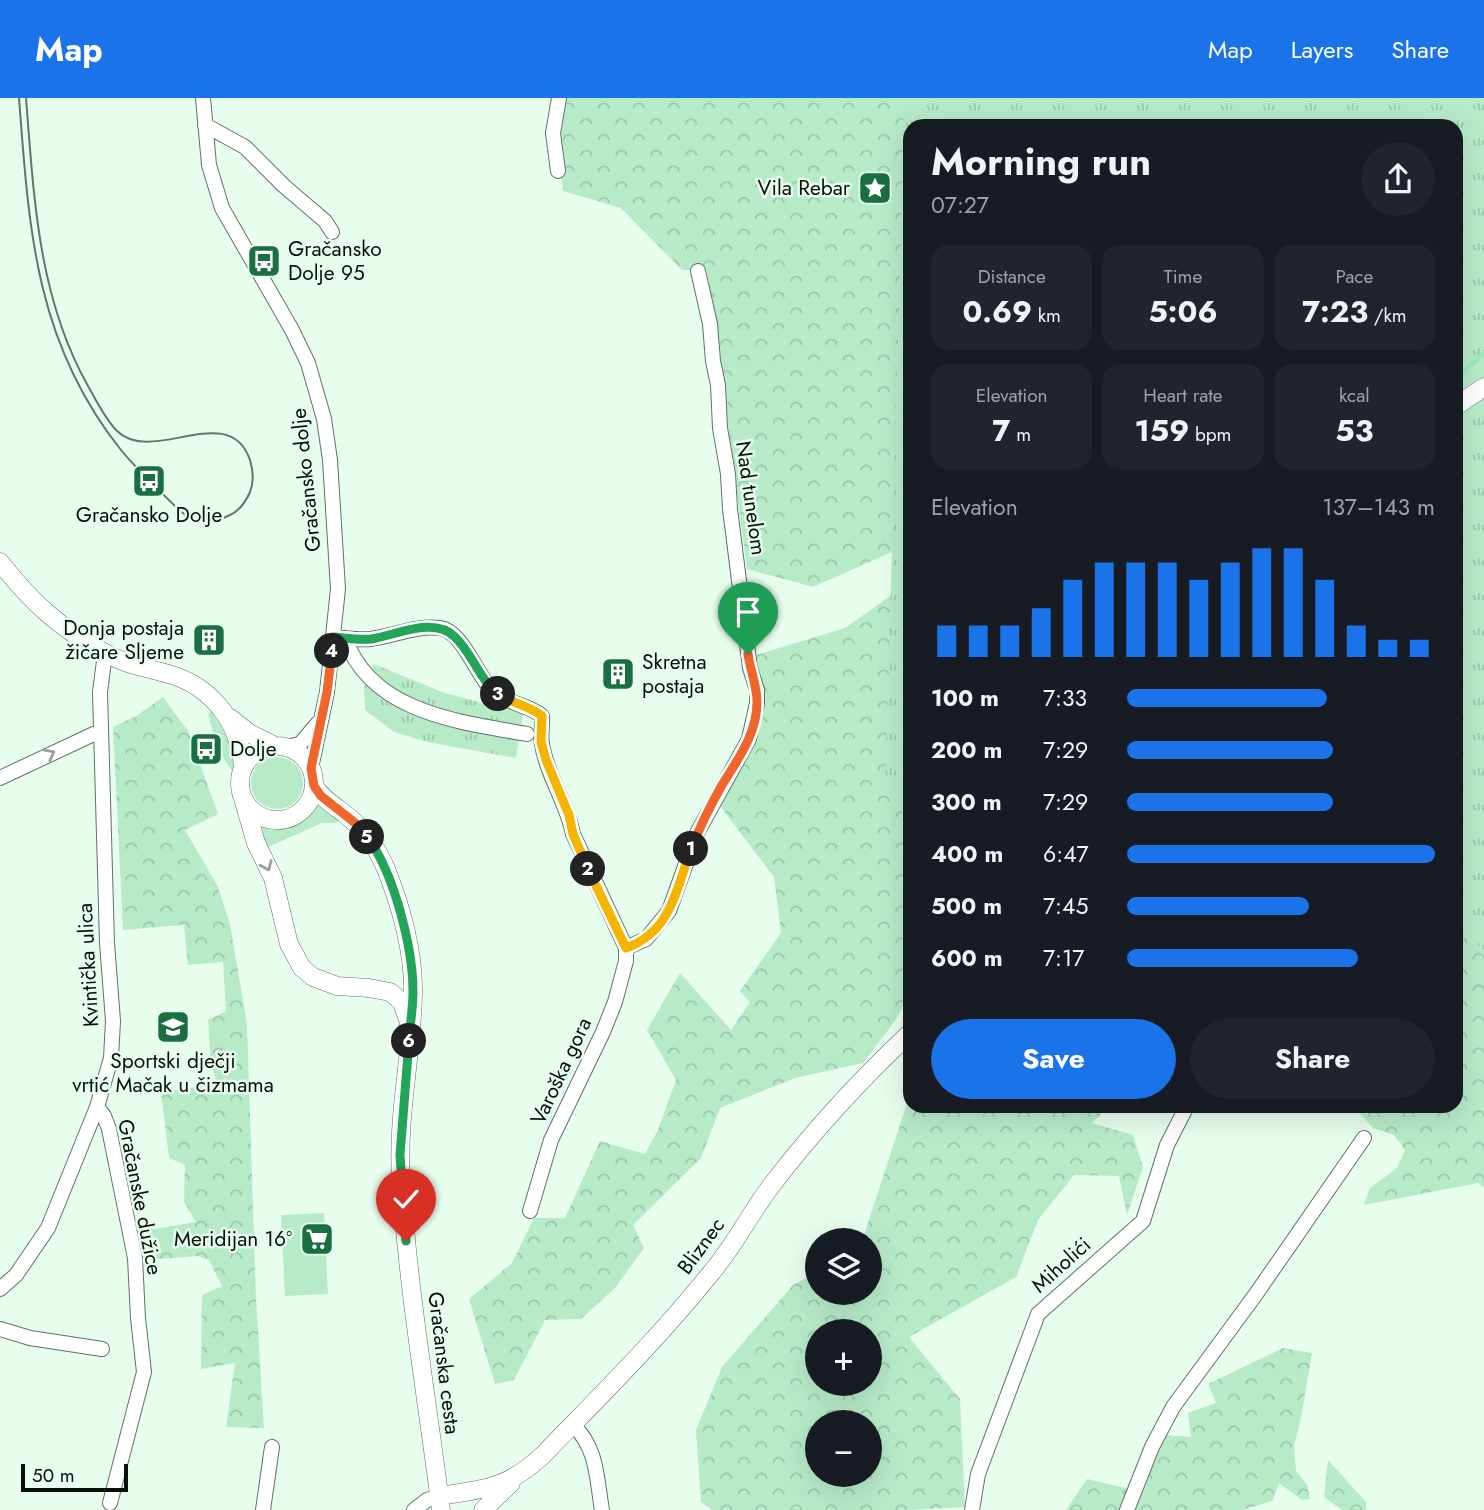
<!DOCTYPE html>
<html lang="en">
<head>
<meta charset="utf-8">
<style>
  body { margin:0; font-family:Jost,sans-serif; background:#20242c; color:#f1f3f6; height:100vh; display:flex; flex-direction:column; font-size:26px; white-space:nowrap }
  * { box-sizing:border-box; margin:0 }
  p { font-size:23px; color:#9ea1a6 }
  .icon { flex:none; width:38px; height:38px; fill:none; stroke:currentColor; stroke-width:2; stroke-linecap:round; stroke-linejoin:round }
  .map { position:relative; flex:1; overflow:hidden }
  .drawer { position:absolute; left:903px; top:21px; width:560px; height:994px; display:flex; flex-direction:column; background:#171b24; border-radius:21px; box-shadow:0 7px 28px #0002 }
  .drawer>* { flex:none }
  .tools { position:absolute; left:805px; top:1130px; display:grid; gap:14px }
  .tools a { display:grid; place-items:center; width:77px; height:77px; border-radius:50%; background:#171b24; box-shadow:0 7px 28px #0002; font-size:35px }
  .scale { position:absolute; left:21px; bottom:18px; width:107px; box-sizing:border-box; padding-left:7px; border:4px solid #09100b; border-top:0; font-size:19px; line-height:24px; white-space:nowrap; color:#09100b; -webkit-text-stroke:5px #e7fdee; paint-order:stroke }
  .pin { position:absolute; display:grid; place-items:center; width:60px; height:60px; color:#fff; margin:-72px -30px; border-radius:50% 50% 50% 0; rotate:-45deg; box-shadow:0 0 7px #0007 }
  .pin .icon { rotate:45deg }
  .km { position:absolute; width:35px; height:35px; margin:-18px; border-radius:50%; background:#222; color:#fff; font-size:19px; line-height:35px; text-align:center }
  .round { display:grid; place-items:center; flex:none; width:74px; height:74px; border-radius:37px; background:#20242c }
  .summary { display:flex; align-items:center; justify-content:space-between; height:119px; padding:0 28px }
  h1 { font-size:38px; font-weight:700; line-height:52px }
  .stats { display:grid; grid-template-columns:repeat(3,1fr); gap:10px; height:119px; padding:7px 28px }
  .stats div { display:grid; align-content:center; border-radius:18px; background:#20242c; text-align:center }
  .stats b { font-size:30px; font-weight:700 }
  .stats small { font-size:19px; font-weight:400 }
  .stats p { font-size:19px }
  .chart { height:196px; padding:14px 28px }
  .chart p { display:flex; justify-content:space-between }
  .chart svg { width:100%; height:126px; margin-top:7px; stroke:#1a73e8; stroke-width:6 }
  .action { display:flex; gap:14px; margin-top:auto; padding:14px 28px }
  .action a { flex:1; height:80px; border-radius:42px; background:#1a73e8; color:#fff; font-size:28px; font-weight:700; line-height:80px; text-align:center }
  .action a+a { background:#20242c; color:#f1f3f6 }
  ul { padding:0 28px; list-style:none; font-size:23px }
  li { display:grid; grid-template-columns:112px 84px 1fr; align-items:center; height:52px }
  li i { height:18px; border-radius:9px; background:#1a73e8 }
  header { display:flex; align-items:center; gap:42px; box-sizing:border-box; height:98px; padding:0 35px; background:#1a73e8; color:#fff }
  header strong { font-size:33px }
  nav { display:flex; gap:38px; margin-inline-start:auto; font-size:24px }
  .map>svg:first-child { display:block }
</style>
</head>
<body>
<header>
<strong>Map</strong>
<nav><a>Map</a><a>Layers</a><a>Share</a></nav>
</header>
<div class="map">
<svg width="1484" height="1412" viewBox="0 0 1484 1412">
  <defs>
    <pattern id="forest-crowns" width="20" height="18" patternUnits="userSpaceOnUse" patternTransform="scale(1.75)"><rect width="20" height="18" fill="#b7ebc8"/><path d="M2 6a3 3 0 1 1 6 0M12 15a3 3 0 1 1 6 0" fill="none" stroke="#9cc8aa"/></pattern>
    <pattern id="park-tufts" width="24" height="20" patternUnits="userSpaceOnUse" patternTransform="scale(1.75)"><rect width="24" height="20" fill="#b7ebc8"/><path d="M3 7l-1-3M5 7V3M7 7l1-3M15 17l-1-3M17 17v-4M19 17l1-3" fill="none" stroke="#9cc8aa"/></pattern>
  </defs>
  <rect width="100%" height="100%" fill="#e7fdee"/>
  <path fill="#b7ebc8" d="M211,613c10,17 29,39 21,60 -13,-17 -18,-37 -24,-57z
    M251 685a26 26 0 1 1 52 0a26 26 0 1 1-52 0Z
    M316,706l23,15 -3,4h-14l-56,25 -9,-24c25,4 44,3 59,-20z
    M324,1115l4,81 -43,2 -4,-81z"/>
  <path fill="url(#forest-crowns)" fill-rule="evenodd" d="M557,0h927l-28,28h-546v418l-97,43 -66,-18 -40,-299h-25l-61,-62 -58,-17 -8,-61z
    M1484,385v705l-6,-5 -114,22 6,-17 27,-20 8,-18 -11,-15 -21,-7 -20,-22h103v-614z
    M910,484v412l-15,27 -32,42 -68,15 -75,30 -19,50 -68,67 11,23 -29,40 -34,31 -36,1 -31,60 -19,4 -26,-85 43,-36 22,-45h31l35,-77 45,13 12,-22 19,-52 -29,-50 33,-57 51,57 19,-28 -10,-11 41,-58 -7,-56 -57,-75 47,-101 -8,-46 89,-27z
    M163,599l25,34 30,83 -33,16 33,57 12,37 17,100 9,274 8,130 -38,-1 9,-64 -34,6 1,-74 20,-9 -13,-26 -11,-4 -52,4 -3,-29 53,-9 -12,-20 1,-37 -16,-7 -8,-66 56,-8 -6,-20 -3,-44 18,-9 -3,-49 -35,3 -4,-40 -61,5 -10,-203 23,-11z
    M910,996v12h200l-18,17 41,12 10,32 -16,48 -8,-39 -45,-1 -36,45 -22,57 -107,60 51,62 5,108 -58,3h-195l-11,-8 -5,-72 26,-63 71,-82 24,-13v21h53v-52h-8zM817,1234h53v52h-53zM817,1325h53v52h-53z
    M1283,1250l29,5 -11,65 -7,28 2,25 11,14 3,14 -8,1 -23,-17 -7,18 -29,9h-177l21,-31 56,13 21,-57 27,2 -3,-24 28,-10 -8,-19z
    M1328,1362l38,42v8h-24l-18,-13z"/>
  <path fill="url(#park-tufts)" d="M905,0h579v852l-28,-26v-798h-546v666l-25,2z
    M374,566l68,28 81,22 -7,44 -89,-16 -33,-10 -29,-22 -1,-23z"/>
  <g fill="none" stroke-linecap="round" stroke-linejoin="round">
    <path stroke="#9bedb8" stroke-width="4.5" d="M1456,280l28,-25"/>
    <defs>
      <path id="minor" d="M203,0l6,67 13,43 70,122 16,33 16,56 6,41 8,129 -11,103 -16,76
        M205,27l40,22 39,39 41,35 7,11
        M558,73l-5,-38 6,-35
        M333,539c13,1 25,3 38,2 22,-3 46,-14 69,-11 23,3 37,49 54,64 14,12 35,13 48,24 1,9 -2,19 0,28 4,29 25,59 31,90l53,114v13l-11,41 -12,30 -52,108 -21,71
        M345,540c26,75 115,84 182,96
        M286,649l14,-3 18,-21
        M0,680l100,-47
        M626,850l20,-9 23,-28 28,-78 52,-94 8,-36v-13l-7,-22 -20,-159 -2,-35 -8,-46 -2,-43 -5,-24 -3,-37 -12,-53
        M97,1009l7,9 5,13 26,129 3,60 6,54 -34,131
        M0,1191l16,-14 32,-47 49,-121 14,-49 2,-37 -6,-78 -7,-251 5,-39
        M0,1231l30,9 72,11
        M573,1326c25,27 23,51 29,86
        M263,1412l9,-63
        M414,1412l13,-10 12,-4
        M972,1412l6,-36 60,-160 105,-93 24,-76 20,-39
        M1127,1412l25,-63 21,-40 83,-113 108,-156"/>
      <path id="major" d="M1456,308l28,-19
        M0,464c32,41 60,66 105,91 21,12 44,15 67,22 41,13 68,49 71,92
        M230,620l19,15 26,13
        M240 685a37 37 0 1 1 74 0a37 37 0 1 1-74 0Z
        M314,688c8,12 19,19 31,28 18,14 32,34 41,55 15,37 28,84 27,124 -1,62 -16,123 -12,185 7,112 26,221 40,332
        M244,704l12,41 17,35 16,66 13,24 11,9 24,9 32,2 21,4 12,10 7,21
        M439,1398c46,-7 67,-7 103,-40 58,-60 117,-118 169,-183 23,-27 39,-59 60,-87 42,-55 89,-106 139,-153
        M483,1412l28,-27"/>
    </defs>
    <use href="#minor" stroke="#5f7265" stroke-width="16"/>
    <use href="#major" stroke="#5f7265" stroke-width="19"/>
    <use href="#minor" stroke="#fff" stroke-width="14"/>
    <use href="#major" stroke="#fff" stroke-width="18"/>
    <path stroke="#67746b" stroke-width="2" d="M19,0c10,131 16,244 102,352 18,22 39,41 59,61 15,12 32,13 50,4 9,-4 16,-14 20,-23 4,-10 3,-22 0,-32 -21,-61 -97,6 -133,-29 -12,-12 -21,-31 -29,-45 -50,-89 -54,-188 -62,-288"/>
  </g>
  <defs><path id="oneway-chevron" d="M-2-3.5L2.5 0L-2 3.5" fill="none" stroke-width="1.6" stroke-linecap="round" stroke-linejoin="round" transform="scale(1.75)"/></defs>
  <g stroke="#9d9f9d">
    <use href="#oneway-chevron" transform="translate(50 656) rotate(-28)"/>
    <use href="#oneway-chevron" transform="translate(267 768) rotate(66)"/>
  </g>
  <g fill="none" stroke-linecap="round" stroke-linejoin="round">
    <defs>
      <path id="split-1" d="M691,751c9,-22 19,-43 31,-64 16,-26 35,-51 35,-83 0,-17 -7,-32 -9,-48"/>
      <path id="split-2" d="M588,771l38,79c45,-16 50,-58 65,-99"/>
      <path id="split-3" d="M498,596c13,9 32,12 44,22l-1,26 5,18 23,55 4,19 15,35"/>
      <path id="split-4" d="M332,553l1,-14c13,1 25,3 38,2 26,-4 63,-23 84,-2 17,16 24,42 43,57"/>
      <path id="split-5" d="M332,553l-5,41 -16,76 3,18 7,10 33,26 13,15"/>
      <path id="split-6" d="M367,739c27,35 46,111 46,155 0,16 -3,32 -4,49"/>
      <path id="split-7" d="M406,1143l-6,-86 9,-114"/>
    </defs>
    <use href="#split-1" stroke="#fff" stroke-width="14"/>
    <use href="#split-2" stroke="#fff" stroke-width="14"/>
    <use href="#split-3" stroke="#fff" stroke-width="14"/>
    <use href="#split-4" stroke="#fff" stroke-width="14"/>
    <use href="#split-5" stroke="#fff" stroke-width="14"/>
    <use href="#split-6" stroke="#fff" stroke-width="14"/>
    <use href="#split-7" stroke="#fff" stroke-width="14"/>
    <use href="#split-1" stroke="#f0652b" stroke-width="9"/>
    <use href="#split-2" stroke="#f5b400" stroke-width="9"/>
    <use href="#split-3" stroke="#f5b400" stroke-width="9"/>
    <use href="#split-4" stroke="#22a559" stroke-width="9"/>
    <use href="#split-5" stroke="#f0652b" stroke-width="9"/>
    <use href="#split-6" stroke="#22a559" stroke-width="9"/>
    <use href="#split-7" stroke="#22a559" stroke-width="9"/>
  </g>
  <defs>
    <symbol id="sight-square" viewBox="-11 -11 22 22"><rect x="-9" y="-9" width="18" height="18" rx="4" fill="#196f42" stroke="#e7fdee"/><path d="M0-6L1.8-2.2L6-1.7L2.9 1.2L3.7 5.4L0 3.3L-3.7 5.4L-2.9 1.2L-6-1.7L-1.8-2.2Z" fill="#fff"/></symbol>
    <symbol id="bus-square" viewBox="-11 -11 22 22"><rect x="-9" y="-9" width="18" height="18" rx="4" fill="#196f42" stroke="#e7fdee"/><path d="M-5-6H5V4H4V6H2V4H-2V6H-4V4H-5ZM-3.5-4V0h7V-4ZM-3.5 1.2v1.5H-2V1.2ZM2 1.2v1.5H3.5V1.2Z" fill="#fff"/></symbol>
    <symbol id="building-square" viewBox="-11 -11 22 22"><rect x="-9" y="-9" width="18" height="18" rx="4" fill="#196f42" stroke="#e7fdee"/><path d="M-4-6H4V6H1V3H-1V6H-4ZM-2.5-4.3h1.7v1.8h-1.7ZM.8-4.3h1.7v1.8H.8ZM-2.5-1h1.7V.8h-1.7ZM.8-1h1.7V.8H.8Z" fill="#fff"/></symbol>
    <symbol id="school-square" viewBox="-11 -11 22 22"><rect x="-9" y="-9" width="18" height="18" rx="4" fill="#196f42" stroke="#e7fdee"/><path d="M0-5L7-2L0 1L-7-2ZM-4 1L0 2.5L4 1V4Q0 6-4 4Z" fill="#fff"/></symbol>
    <symbol id="supermarket-square" viewBox="-11 -11 22 22"><rect x="-9" y="-9" width="18" height="18" rx="4" fill="#196f42" stroke="#e7fdee"/><path d="M-6-5.5h2.5l.6 2H6L4.5 2H-2.5L-4.4-4H-6ZM-1.5 3.2a1.3 1.3 0 1 0 .1 0ZM3 3.2a1.3 1.3 0 1 0 .1 0Z" fill="#fff"/></symbol>
  </defs>
  <g fill-rule="evenodd">
    <use href="#sight-square" x="856" y="71" width="38" height="38"/>
    <use href="#bus-square" x="245" y="144" width="38" height="38"/>
    <use href="#bus-square" x="130" y="364" width="38" height="38"/>
    <use href="#building-square" x="190" y="523" width="38" height="38"/>
    <use href="#building-square" x="599" y="557" width="38" height="38"/>
    <use href="#bus-square" x="187" y="632" width="38" height="38"/>
    <use href="#school-square" x="154" y="910" width="38" height="38"/>
    <use href="#supermarket-square" x="298" y="1122" width="38" height="38"/>
  </g>
  <g text-anchor="middle" stroke-width="5" stroke-linejoin="round" paint-order="stroke">
    <g font-size="21" fill="#09100b" stroke="#e7fdee" text-anchor="end">
      <text x="850" y="97">Vila Rebar</text>
      <text x="288" y="158" text-anchor="start">Gračansko<tspan x="288" dy="24">Dolje 95</tspan></text>
      <text x="149" y="424" text-anchor="middle">Gračansko Dolje</text>
      <text x="184" y="537">Donja postaja<tspan x="184" dy="24">žičare Sljeme</tspan></text>
      <text x="642" y="571" text-anchor="start">Skretna<tspan x="642" dy="24">postaja</tspan></text>
      <text x="230" y="658" text-anchor="start">Dolje</text>
      <text x="173" y="970" text-anchor="middle">Sportski dječji<tspan x="173" dy="24">vrtić Mačak u čizmama</tspan></text>
      <text x="292" y="1148">Meridijan 16°</text>
    </g>
    <g font-size="21" fill="#09100b" stroke="#e7fdee">
      <text transform="translate(306 382) rotate(-96)" y="7">Gračansko dolje</text>
      <text transform="translate(751 400) rotate(82)" y="7">Nad tunelom</text>
      <text transform="translate(88 867) rotate(-93)" y="7">Kvintička ulica</text>
      <text transform="translate(561 973) rotate(-65)" y="7">Varoška gora</text>
      <text transform="translate(140 1099) rotate(79)" y="7">Gračanske dužice</text>
      <text transform="translate(701 1148) rotate(-54)" y="7">Bliznec</text>
      <text transform="translate(1061 1167) rotate(-42)" y="7">Miholići</text>
      <text transform="translate(444 1265) rotate(83)" y="7">Gračanska cesta</text>
    </g>
  </g>
</svg>
<div class="tools">
<a><svg class="icon" aria-label="layers" viewBox="0 0 24 24"><path d="M12 4l9 5-9 5-9-5zM3 14l9 5 9-5"/></svg></a>
<a>+</a>
<a>−</a>
</div>
<div class="scale">50 m</div>
<div class="pin" style="left:748px;top:556px;background:#1e9e55"><svg class="icon" aria-label="arrive" viewBox="0 0 24 24"><path d="M6 21V4h12l-3 4 3 4H6"/></svg></div>
<div class="pin" style="left:406px;top:1143px;background:#d93025"><svg class="icon" aria-label="check" viewBox="0 0 24 24"><path d="M5 12l5 5 9-10"/></svg></div>
<b class="km" style="left:691px;top:751px">1</b>
<b class="km" style="left:588px;top:771px">2</b>
<b class="km" style="left:498px;top:596px">3</b>
<b class="km" style="left:332px;top:553px">4</b>
<b class="km" style="left:367px;top:739px">5</b>
<b class="km" style="left:409px;top:943px">6</b>
<section class="drawer">
<div class="summary"><div><h1>Morning run</h1><p>07:27</p></div><a class="round"><svg class="icon" aria-label="share" viewBox="0 0 24 24"><path d="M12 15V3M7 8l5-5 5 5M5 13v7h14v-7"/></svg></a></div>
<div class="stats">
<div><p>Distance</p><b>0.69<small> km</small></b></div>
<div><p>Time</p><b>5:06</b></div>
<div><p>Pace</p><b>7:23<small> /km</small></b></div>
</div>
<div class="stats">
<div><p>Elevation</p><b>7<small> m</small></b></div>
<div><p>Heart rate</p><b>159<small> bpm</small></b></div>
<div><p>kcal</p><b>53</b></div>
</div>
<div class="chart"><p><span>Elevation</span>137–143 m</p>
<svg viewBox="0 0 160 44" preserveAspectRatio="none"><path d="M5 44V33M15 44V33M25 44V33M35 44V27M45 44V17M55 44V11M65 44V11M75 44V11M85 44V17M95 44V11M105 44V6M115 44V6M125 44V17M135 44V33M145 44V38M155 44V38"/></svg>
</div>
<ul>
<li><b>100 m</b>7:33<i style="width:65%"></i></li>
<li><b>200 m</b>7:29<i style="width:67%"></i></li>
<li><b>300 m</b>7:29<i style="width:67%"></i></li>
<li><b>400 m</b>6:47<i style="width:100%"></i></li>
<li><b>500 m</b>7:45<i style="width:59%"></i></li>
<li><b>600 m</b>7:17<i style="width:75%"></i></li>
</ul>
<div class="action"><a>Save</a><a>Share</a></div>
</section>
</div>
</body>
</html>
